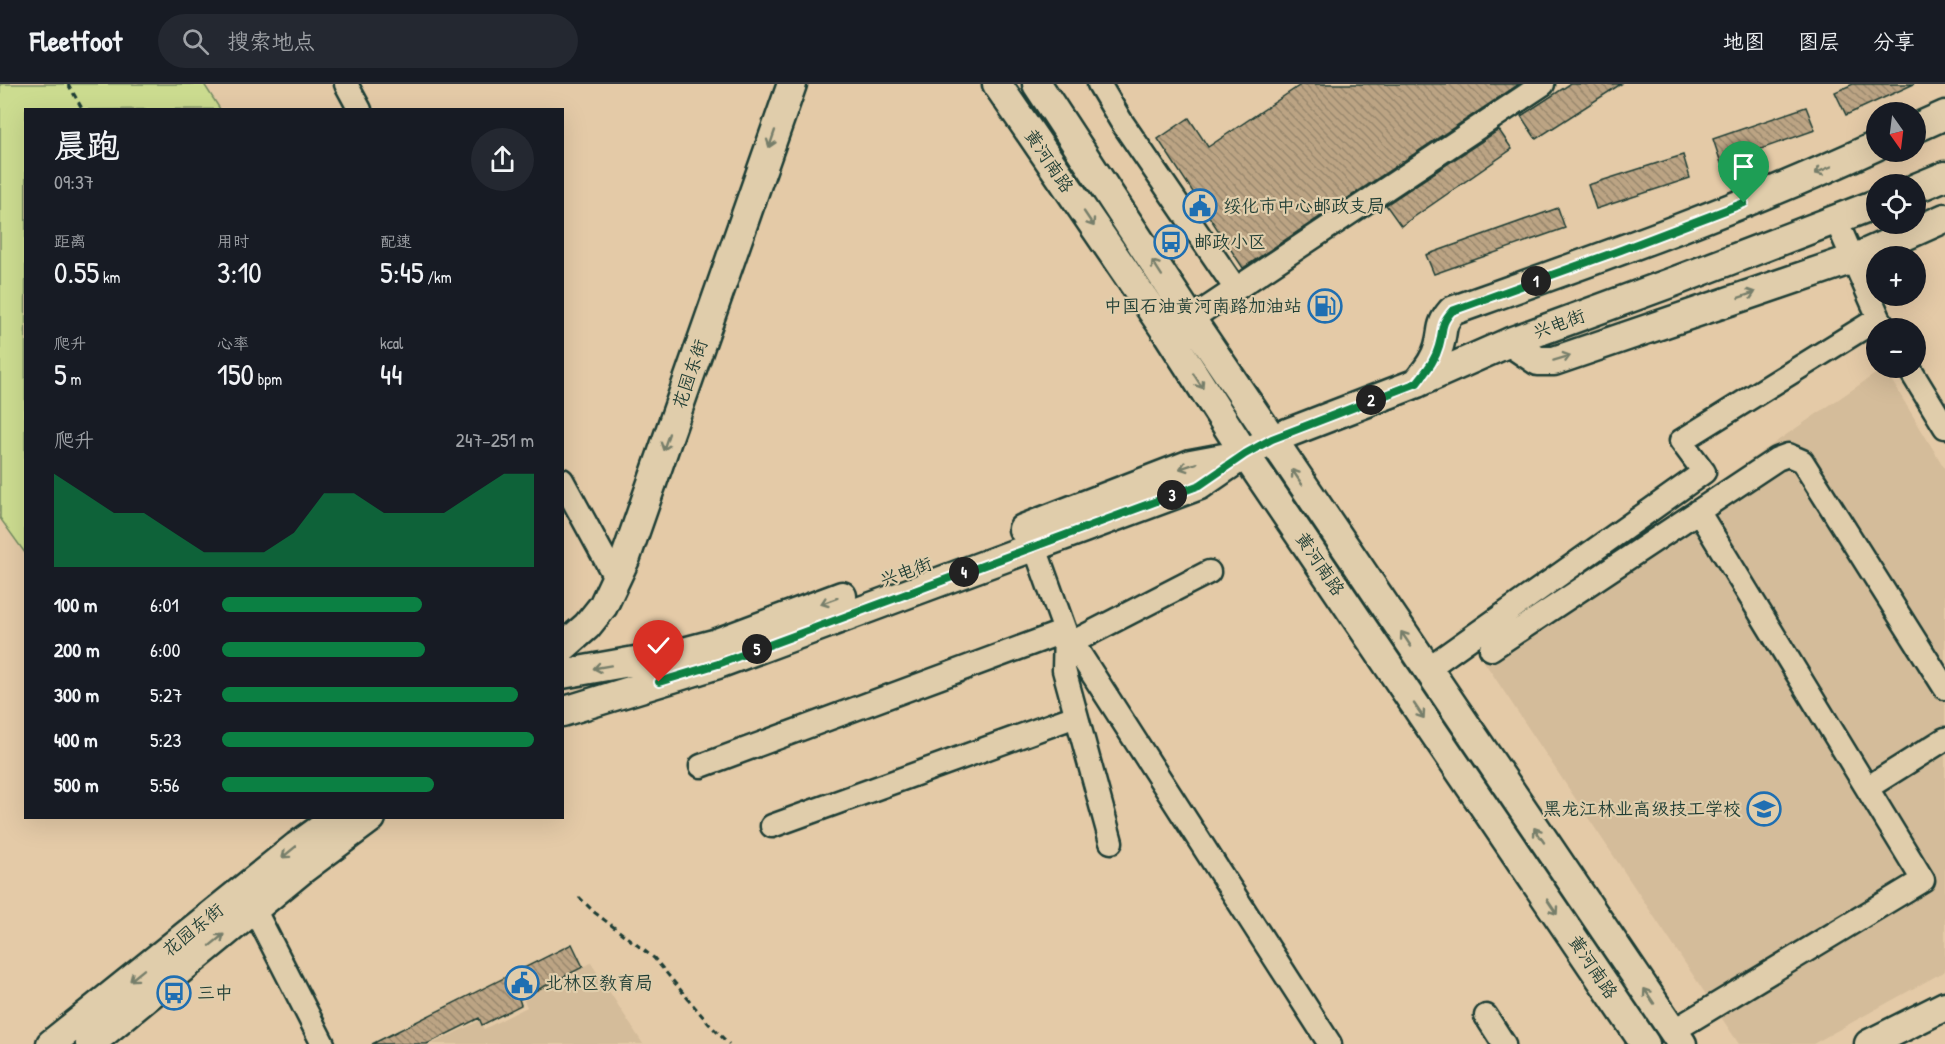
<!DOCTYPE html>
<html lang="zh">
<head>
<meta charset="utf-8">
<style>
  body { margin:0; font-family:"Patrick Hand","LXGW WenKai TC",sans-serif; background:#242831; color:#f1f3f6; height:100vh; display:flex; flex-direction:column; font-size:22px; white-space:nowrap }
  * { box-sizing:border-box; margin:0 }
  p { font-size:20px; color:#9ea1a6 }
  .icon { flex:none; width:33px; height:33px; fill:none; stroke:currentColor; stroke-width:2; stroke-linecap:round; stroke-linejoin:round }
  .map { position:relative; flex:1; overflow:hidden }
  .side { position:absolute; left:24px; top:24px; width:540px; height:711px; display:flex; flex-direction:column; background:#171b24; border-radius:0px; box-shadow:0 6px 24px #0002 }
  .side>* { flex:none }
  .needle { width:39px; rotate:166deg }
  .tools { position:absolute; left:1866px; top:18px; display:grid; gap:12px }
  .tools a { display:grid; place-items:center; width:60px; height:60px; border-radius:50%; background:#171b24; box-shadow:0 6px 24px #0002; font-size:30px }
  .pin { position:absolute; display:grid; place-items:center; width:51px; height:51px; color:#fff; margin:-62px -26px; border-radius:50% 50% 50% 0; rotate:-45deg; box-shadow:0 0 6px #0007 }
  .pin .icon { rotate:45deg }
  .km { position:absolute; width:30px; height:30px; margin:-15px; border-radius:50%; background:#222; color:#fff; font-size:16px; line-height:30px; text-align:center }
  .round { display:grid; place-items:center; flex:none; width:63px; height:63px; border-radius:32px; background:#242831 }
  .headline { display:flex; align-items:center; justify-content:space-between; height:102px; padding:0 30px }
  h1 { font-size:33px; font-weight:600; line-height:45px }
  .figures { display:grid; grid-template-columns:repeat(3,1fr); gap:9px; height:102px; padding:6px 30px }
  .figures div { display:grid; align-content:center }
  .figures b { font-size:30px; font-weight:600 }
  .figures small { font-size:16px; font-weight:400 }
  .figures p { font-size:16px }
  .chart { height:168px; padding:12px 30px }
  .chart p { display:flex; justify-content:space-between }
  .chart svg { width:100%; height:108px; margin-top:6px; fill:#0b8043; opacity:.7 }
  ul { padding:0 30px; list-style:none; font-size:20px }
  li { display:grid; grid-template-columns:96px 72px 1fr; align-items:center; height:45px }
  li i { height:15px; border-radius:8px; background:#0b8043 }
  header { display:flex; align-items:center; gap:36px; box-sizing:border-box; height:84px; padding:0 30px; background:#171b24; border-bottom:2px solid #363941 }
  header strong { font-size:28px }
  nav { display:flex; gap:33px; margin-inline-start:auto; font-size:21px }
  .search { width:420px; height:54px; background:#242831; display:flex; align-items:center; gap:15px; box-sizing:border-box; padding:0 21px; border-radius:33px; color:#9ea1a6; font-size:22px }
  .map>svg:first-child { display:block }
</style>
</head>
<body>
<header>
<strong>Fleetfoot</strong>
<div class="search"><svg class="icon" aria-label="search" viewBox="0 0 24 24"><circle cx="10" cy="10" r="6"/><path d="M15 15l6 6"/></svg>搜索地点</div>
<nav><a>地图</a><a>图层</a><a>分享</a></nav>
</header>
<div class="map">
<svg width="1945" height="960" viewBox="0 0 1945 960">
  <defs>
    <pattern id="building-back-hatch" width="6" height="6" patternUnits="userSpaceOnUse" patternTransform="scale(1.5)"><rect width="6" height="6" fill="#bca484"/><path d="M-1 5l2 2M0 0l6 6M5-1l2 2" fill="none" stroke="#98876d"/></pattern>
  </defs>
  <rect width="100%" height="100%" fill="#e4caa7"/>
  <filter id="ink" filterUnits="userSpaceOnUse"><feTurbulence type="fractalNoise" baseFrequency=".0167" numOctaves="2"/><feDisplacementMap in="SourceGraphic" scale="12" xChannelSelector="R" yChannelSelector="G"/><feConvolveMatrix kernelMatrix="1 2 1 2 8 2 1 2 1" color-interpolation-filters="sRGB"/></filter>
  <g filter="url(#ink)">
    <path fill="#d4bc9a" d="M1884,284l61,101v502l-132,73h-74l-264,-396z
      M591,879l52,81h-211l47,-23 5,8 43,-22 -4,-9z"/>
    <path fill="#ccdc90" stroke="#768c62" stroke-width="1.5" d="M0,0h204l16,25 -194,1 -1,443 -25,-35z"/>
    <path fill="url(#building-back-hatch)" stroke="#1f3d34" stroke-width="1.5" d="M1302,0h217l-276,184 -85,-129 31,-21 19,29z
      M1570,0h51l-85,55 -15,-23z
      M1853,0h61l-68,31 -11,-23z
      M1806,23l9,23 -94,33 -8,-24z
      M1499,46l13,19 -111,77 -15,-21z
      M1683,71l7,23 -94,31 -8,-24z
      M1558,124l7,20 -131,46 -8,-19z
      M572,860l11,23 -64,32 2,6 -39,20 -3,-7 -52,26h-55z"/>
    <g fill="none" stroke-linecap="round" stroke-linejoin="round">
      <defs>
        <path id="minor" d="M346,0l14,26
          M1099,0l22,37 115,168
          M1836,136l43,98 6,10
          M1191,235l352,-235
          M1909,284l36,59
          M562,396l54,99
          M1034,461l31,86 265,413
          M1073,558l136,-70
          M1491,565l286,-190 11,-4 14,6 143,227
          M1427,585l277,-197 -23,-31 198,-123
          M701,682l364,-135 -1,39 47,172
          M1867,704l78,-49
          M772,742l304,-110
          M254,825l69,135
          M1486,932l18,28
          M1673,947l250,-151 -225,-369"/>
        <path id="major" d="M997,0l171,250 77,120 400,590
          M1037,0l154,235 491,725
          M1916,44l29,-13
          M1916,104l29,-12
          M1510,258l28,19h16l299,-102 92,-41
          M1417,299c9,-12 18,-22 22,-37 5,-17 0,-20 13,-35 143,-51 286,-101 424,-165
          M1023,445l168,-65 43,-8
          M562,564l25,-22 16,-20 23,-49 166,-473
          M562,590l118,-21 34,-9 128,-48
          M562,628l156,-48 482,-179 45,-31 27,-15 145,-56 93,-41 163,-60 203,-78
          M51,960l246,-198 39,-28
          M90,960l214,-176 67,-50
          M1869,960l76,-38"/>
      </defs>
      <use href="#minor" stroke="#1f3d34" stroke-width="27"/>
      <use href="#major" stroke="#1f3d34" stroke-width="33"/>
      <path stroke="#1f3d34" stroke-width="3" stroke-dasharray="6 4.5" stroke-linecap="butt" d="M68,0l15,26
        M579,813l15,15 60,46 55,66 20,20"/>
      <use href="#minor" stroke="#e0cdab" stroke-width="22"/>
      <use href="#major" stroke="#e0cdab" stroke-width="28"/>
    </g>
    <defs><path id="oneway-shaft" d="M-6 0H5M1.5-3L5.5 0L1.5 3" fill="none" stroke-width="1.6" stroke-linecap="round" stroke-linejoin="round" transform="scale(1.5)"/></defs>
    <g stroke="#767e6a">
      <use href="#oneway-shaft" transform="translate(772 55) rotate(109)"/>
      <use href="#oneway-shaft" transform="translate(1823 86) rotate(157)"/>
      <use href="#oneway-shaft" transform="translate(1089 135) rotate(56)"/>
      <use href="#oneway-shaft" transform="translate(1157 184) rotate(-123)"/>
      <use href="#oneway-shaft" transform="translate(1747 211) rotate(-19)"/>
      <use href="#oneway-shaft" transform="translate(1562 274) rotate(-17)"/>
      <use href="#oneway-shaft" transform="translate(1198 297) rotate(57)"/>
      <use href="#oneway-shaft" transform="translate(666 358) rotate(109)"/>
      <use href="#oneway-shaft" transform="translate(1188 382) rotate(162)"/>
      <use href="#oneway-shaft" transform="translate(1297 393) rotate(-124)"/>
      <use href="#oneway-shaft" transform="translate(829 517) rotate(160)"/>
      <use href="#oneway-shaft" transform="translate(1406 555) rotate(-124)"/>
      <use href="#oneway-shaft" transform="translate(602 583) rotate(170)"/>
      <use href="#oneway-shaft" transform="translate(1419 627) rotate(56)"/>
      <use href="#oneway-shaft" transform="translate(1539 751) rotate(-124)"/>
      <use href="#oneway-shaft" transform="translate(289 768) rotate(141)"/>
      <use href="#oneway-shaft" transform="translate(1552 823) rotate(56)"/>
      <use href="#oneway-shaft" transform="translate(217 856) rotate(-39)"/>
      <use href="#oneway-shaft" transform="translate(137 891) rotate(141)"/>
      <use href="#oneway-shaft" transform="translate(1649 912) rotate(-124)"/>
    </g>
  </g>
  <g fill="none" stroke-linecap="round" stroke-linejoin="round" filter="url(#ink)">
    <defs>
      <path id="route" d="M659,598l59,-18 482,-179 45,-31 27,-15 145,-56c9,-12 18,-22 22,-37 5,-17 0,-20 13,-35l169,-61 123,-47"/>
    </defs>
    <use href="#route" stroke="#fff" stroke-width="12"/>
    <use href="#route" stroke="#0b8043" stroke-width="8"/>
  </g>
  <defs>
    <symbol id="civic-ring" viewBox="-11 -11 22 22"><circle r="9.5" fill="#e0cdab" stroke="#1f6fb2" stroke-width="1.5"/><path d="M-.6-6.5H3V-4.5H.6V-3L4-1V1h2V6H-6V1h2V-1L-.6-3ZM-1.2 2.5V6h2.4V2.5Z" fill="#1f6fb2"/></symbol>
    <symbol id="bus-ring" viewBox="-11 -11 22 22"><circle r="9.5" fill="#e0cdab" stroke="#1f6fb2" stroke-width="1.5"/><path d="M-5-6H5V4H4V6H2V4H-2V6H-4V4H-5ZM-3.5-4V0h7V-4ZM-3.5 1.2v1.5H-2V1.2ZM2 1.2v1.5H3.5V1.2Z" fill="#1f6fb2"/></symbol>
    <symbol id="fuel-ring" viewBox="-11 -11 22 22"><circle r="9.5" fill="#e0cdab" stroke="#1f6fb2" stroke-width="1.5"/><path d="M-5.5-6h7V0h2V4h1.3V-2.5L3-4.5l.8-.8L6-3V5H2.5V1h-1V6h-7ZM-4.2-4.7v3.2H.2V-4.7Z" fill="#1f6fb2"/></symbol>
    <symbol id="school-ring" viewBox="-11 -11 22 22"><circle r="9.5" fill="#e0cdab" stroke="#1f6fb2" stroke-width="1.5"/><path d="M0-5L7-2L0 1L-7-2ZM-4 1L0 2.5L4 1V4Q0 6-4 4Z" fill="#1f6fb2"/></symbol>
  </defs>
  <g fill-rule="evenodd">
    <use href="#civic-ring" x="1181" y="103" width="38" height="38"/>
    <use href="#bus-ring" x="1152" y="139" width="38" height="38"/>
    <use href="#fuel-ring" x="1306" y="203" width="38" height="38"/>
    <use href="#school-ring" x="1745" y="706" width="38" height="38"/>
    <use href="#civic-ring" x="503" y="880" width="38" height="38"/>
    <use href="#bus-ring" x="155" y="890" width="38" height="38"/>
  </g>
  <g text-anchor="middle" stroke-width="4.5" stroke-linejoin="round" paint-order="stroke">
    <g font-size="18" fill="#1f3d34" stroke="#e0cdab">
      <text transform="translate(1049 77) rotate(56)" y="6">黄河南路</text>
      <text transform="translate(1559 240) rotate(-20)" y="6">兴电街</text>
      <text transform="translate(690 290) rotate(-71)" y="6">花园东街</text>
      <text transform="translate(1320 480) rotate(56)" y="6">黄河南路</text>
      <text transform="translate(906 488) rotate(-20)" y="6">兴电街</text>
      <text transform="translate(193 846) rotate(-39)" y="6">花园东街</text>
      <text transform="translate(1593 883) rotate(56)" y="6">黄河南路</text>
    </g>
    <g font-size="18" fill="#1f3d34" stroke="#e0cdab" text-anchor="start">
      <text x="1223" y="128">绥化市中心邮政支局</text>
      <text x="1194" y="164">邮政小区</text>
      <text x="1302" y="228" text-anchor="end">中国石油黄河南路加油站</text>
      <text x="1741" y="731" text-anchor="end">黑龙江林业高级技工学校</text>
      <text x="545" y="905">北林区教育局</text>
      <text x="197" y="915">三中</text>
    </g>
  </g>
</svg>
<div class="tools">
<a><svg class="needle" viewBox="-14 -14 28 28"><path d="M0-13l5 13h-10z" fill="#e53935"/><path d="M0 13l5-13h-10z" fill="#9ea1a6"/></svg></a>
<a><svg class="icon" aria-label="locate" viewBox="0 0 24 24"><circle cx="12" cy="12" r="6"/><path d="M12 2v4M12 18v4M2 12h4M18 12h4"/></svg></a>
<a>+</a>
<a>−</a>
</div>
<div class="pin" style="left:1744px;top:119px;background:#1e9e55"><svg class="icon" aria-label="arrive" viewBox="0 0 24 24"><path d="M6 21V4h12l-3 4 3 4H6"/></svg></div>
<div class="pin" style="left:659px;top:598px;background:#d93025"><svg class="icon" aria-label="check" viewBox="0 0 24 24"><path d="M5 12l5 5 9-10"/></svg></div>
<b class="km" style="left:1536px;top:197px">1</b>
<b class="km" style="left:1371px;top:316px">2</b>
<b class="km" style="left:1172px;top:411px">3</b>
<b class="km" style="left:964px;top:488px">4</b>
<b class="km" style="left:757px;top:565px">5</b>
<section class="side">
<div class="headline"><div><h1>晨跑</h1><p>09:37</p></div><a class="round"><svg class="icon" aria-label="share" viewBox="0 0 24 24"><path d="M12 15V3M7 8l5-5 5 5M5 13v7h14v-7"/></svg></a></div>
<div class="figures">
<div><p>距离</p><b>0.55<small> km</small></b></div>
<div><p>用时</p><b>3:10</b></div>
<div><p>配速</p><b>5:45<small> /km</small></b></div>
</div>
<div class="figures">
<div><p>爬升</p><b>5<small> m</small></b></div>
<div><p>心率</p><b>150<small> bpm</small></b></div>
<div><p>kcal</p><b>44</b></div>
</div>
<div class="chart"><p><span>爬升</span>247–251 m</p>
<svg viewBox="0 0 160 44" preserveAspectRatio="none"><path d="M0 44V6L10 14L20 22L30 22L40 30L50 38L60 38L70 38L80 30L90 14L100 14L110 22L120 22L130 22L140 14L150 6L160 6V44z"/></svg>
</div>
<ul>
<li><b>100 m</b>6:01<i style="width:64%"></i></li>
<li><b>200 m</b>6:00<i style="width:65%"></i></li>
<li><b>300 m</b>5:27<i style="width:95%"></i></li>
<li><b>400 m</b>5:23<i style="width:100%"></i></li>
<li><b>500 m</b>5:56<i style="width:68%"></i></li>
</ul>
</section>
</div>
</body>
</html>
